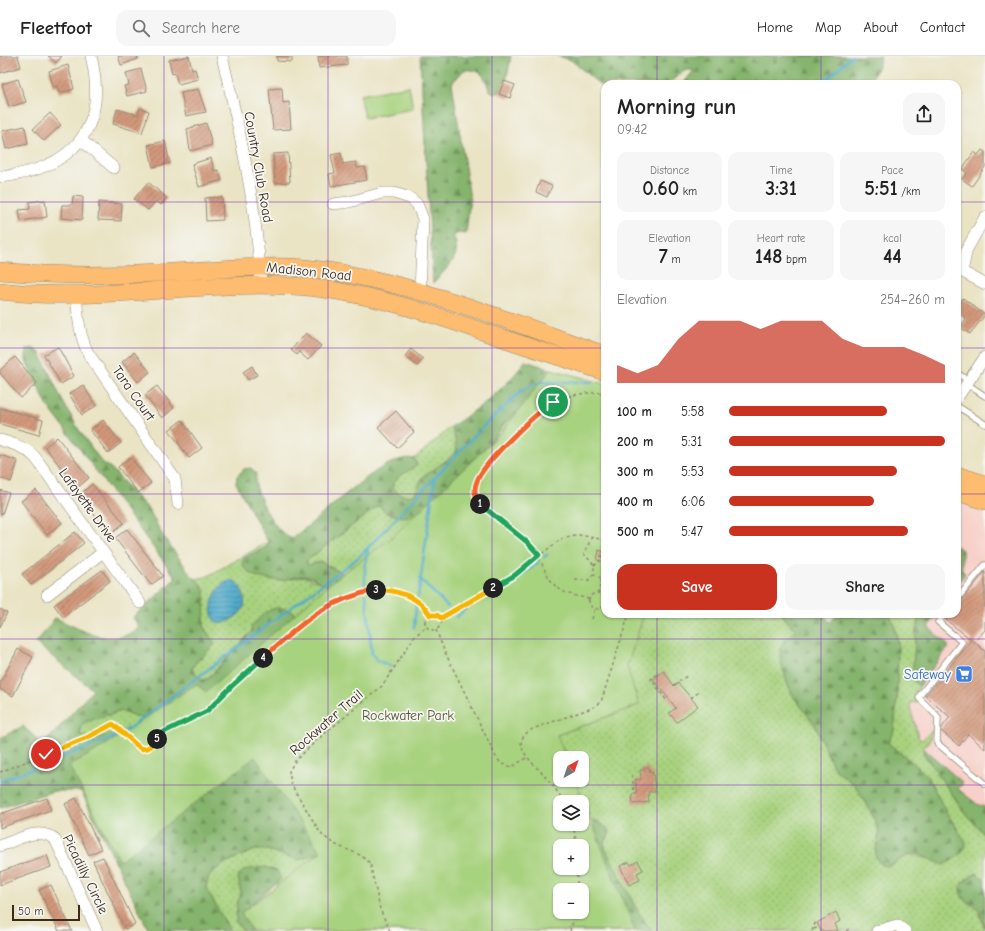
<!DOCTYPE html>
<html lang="en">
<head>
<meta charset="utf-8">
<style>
  body { margin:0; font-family:"Comic Neue",sans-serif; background:#f6f6f6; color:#222; height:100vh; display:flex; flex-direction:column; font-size:15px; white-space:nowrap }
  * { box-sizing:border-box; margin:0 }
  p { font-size:13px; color:#767676 }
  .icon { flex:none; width:22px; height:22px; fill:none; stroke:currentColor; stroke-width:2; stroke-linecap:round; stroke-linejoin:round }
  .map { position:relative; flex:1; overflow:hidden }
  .sheet { position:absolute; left:601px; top:24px; width:360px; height:538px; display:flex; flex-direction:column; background:#fff; border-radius:12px; box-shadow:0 1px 3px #0004 }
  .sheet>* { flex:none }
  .needle { width:26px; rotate:40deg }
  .fabs { position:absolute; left:553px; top:695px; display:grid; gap:8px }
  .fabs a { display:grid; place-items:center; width:36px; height:36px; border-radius:8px; background:#fff; box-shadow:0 1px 3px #0004; font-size:20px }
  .scale { position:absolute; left:12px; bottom:10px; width:68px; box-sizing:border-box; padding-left:4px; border:2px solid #3b2a1e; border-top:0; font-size:11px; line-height:14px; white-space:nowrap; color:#3b2a1e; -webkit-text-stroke:3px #f6f6f2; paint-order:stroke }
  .pin { position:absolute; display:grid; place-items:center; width:34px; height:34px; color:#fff; margin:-17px; border:2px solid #fff; border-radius:50%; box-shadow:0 1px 4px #0007 }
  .km { position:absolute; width:20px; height:20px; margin:-10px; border-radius:50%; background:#222; color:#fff; font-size:11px; line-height:20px; text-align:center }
  .round { display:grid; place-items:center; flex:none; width:42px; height:42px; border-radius:12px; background:#f6f6f6 }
  .head { display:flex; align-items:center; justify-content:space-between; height:68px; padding:0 16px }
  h1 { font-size:22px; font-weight:800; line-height:30px }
  .metrics { display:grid; grid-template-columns:repeat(3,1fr); gap:6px; height:68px; padding:4px 16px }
  .metrics div { display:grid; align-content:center; border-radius:10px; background:#f6f6f6; text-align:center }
  .metrics b { font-size:20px; font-weight:800 }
  .metrics small { font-size:11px; font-weight:400 }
  .metrics p { font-size:11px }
  .chart { height:112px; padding:8px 16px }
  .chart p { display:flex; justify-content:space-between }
  .chart svg { width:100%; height:72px; margin-top:4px; fill:#c8321e; opacity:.7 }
  .button { display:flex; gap:8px; margin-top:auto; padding:8px 16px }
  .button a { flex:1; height:46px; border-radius:12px; background:#c8321e; color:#fff; font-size:16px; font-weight:800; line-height:46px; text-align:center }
  .button a+a { background:#f6f6f6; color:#222 }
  ul { padding:0 16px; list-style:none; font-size:13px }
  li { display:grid; grid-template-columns:64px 48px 1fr; align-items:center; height:30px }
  li i { height:10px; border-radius:5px; background:#c8321e }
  header { display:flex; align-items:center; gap:24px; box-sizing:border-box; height:56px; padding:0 20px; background:#fff; border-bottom:1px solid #e0e0e0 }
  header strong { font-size:19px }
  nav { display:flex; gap:22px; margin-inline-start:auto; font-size:14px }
  .search { width:280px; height:36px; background:#f6f6f6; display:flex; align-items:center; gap:10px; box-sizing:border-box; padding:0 14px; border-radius:12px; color:#767676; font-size:15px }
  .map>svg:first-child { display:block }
</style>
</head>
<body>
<header>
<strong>Fleetfoot</strong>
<div class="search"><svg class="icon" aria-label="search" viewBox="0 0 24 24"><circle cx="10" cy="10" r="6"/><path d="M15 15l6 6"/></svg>Search here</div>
<nav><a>Home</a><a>Map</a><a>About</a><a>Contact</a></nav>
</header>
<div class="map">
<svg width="985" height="875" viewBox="0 0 985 875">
  <defs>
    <pattern id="grass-dots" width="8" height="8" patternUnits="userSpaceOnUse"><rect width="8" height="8" fill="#a7d27e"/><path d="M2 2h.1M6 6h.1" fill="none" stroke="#91b46c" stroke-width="1.8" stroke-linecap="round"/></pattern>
    <pattern id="forest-firs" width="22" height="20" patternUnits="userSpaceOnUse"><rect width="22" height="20" fill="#85b46d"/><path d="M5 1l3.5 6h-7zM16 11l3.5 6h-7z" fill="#6e9359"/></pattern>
    <pattern id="water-rules" width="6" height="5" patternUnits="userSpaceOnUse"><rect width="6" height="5" fill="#4ba8c9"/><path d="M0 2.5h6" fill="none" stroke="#4089a3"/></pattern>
    <pattern id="building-hatch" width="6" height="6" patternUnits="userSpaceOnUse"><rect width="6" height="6" fill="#d2987b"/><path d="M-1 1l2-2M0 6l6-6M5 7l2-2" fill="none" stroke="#ac7c64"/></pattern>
  </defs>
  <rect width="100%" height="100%" fill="#f6f6f2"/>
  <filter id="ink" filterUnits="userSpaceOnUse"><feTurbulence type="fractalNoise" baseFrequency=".025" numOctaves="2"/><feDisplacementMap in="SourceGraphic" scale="8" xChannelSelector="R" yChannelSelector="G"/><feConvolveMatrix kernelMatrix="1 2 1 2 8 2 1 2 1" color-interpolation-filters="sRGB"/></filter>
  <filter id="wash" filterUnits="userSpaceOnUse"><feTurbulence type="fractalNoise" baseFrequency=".012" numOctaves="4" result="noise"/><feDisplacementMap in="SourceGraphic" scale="16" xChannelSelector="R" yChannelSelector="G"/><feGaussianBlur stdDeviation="0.9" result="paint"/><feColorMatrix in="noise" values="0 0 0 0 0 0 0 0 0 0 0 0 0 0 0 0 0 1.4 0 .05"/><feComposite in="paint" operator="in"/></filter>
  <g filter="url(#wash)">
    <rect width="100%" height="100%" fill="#eae4c5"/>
    <path fill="#f7d0c9" d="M957,440l28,9v342l-110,-169 55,-64h27z"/>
    <path fill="url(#grass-dots)" stroke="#717e4e" fill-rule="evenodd" d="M551,313l54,15v230h176l14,16 -10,10 -5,16 8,29 6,12 21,28 17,39 5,7 18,14 16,26 8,21v8l-3,5 17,20c15,-13 16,-11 32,-7 6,2 10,1 15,6l18,-35 -12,-17 -18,-35 -10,-10 -30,-24 6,-13 3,-33 1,-54 -4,-19 -5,-10h31l-4,16 -2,51 5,4 4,-4 -9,14 2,8 -5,-1 -1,5 9,32 3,1 12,-11 -1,6 -10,14 1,5 42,60 19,21v45l-9,-7 -12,8 -2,16 17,14 6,20h-74l-5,-5 -11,-6 -30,11h-213l-14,-19 -33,-64 -1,-5 4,-5 -1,-10 -10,-7 -9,83 -12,27h-324l25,-47 -26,-14h-7c-1,7 -1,16 -3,23 -4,16 -9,23 2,38h-13l-24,-43 2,-10 6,-7 13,-9 28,-12h12l32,10 22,-8 -180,-23 -25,-96 -6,1 -18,6 -12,-6 1,-8 4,-4 37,-11 17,6 31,3 82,-89 -44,48 -6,1 -10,-11 3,-6 20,-19c-3,-5 -9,-11 -11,-17 -4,-18 9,-32 -9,-48l11,-2 62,-35v5l-24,11 37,22 24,-4 9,5 31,-6 -24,-13 -13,3 -2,-4 73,-56 6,7 8,3 96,-71 17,-23 26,-22 23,-23zM635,634l4,15 -82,30 9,23h16v22h-22v-22l-9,-26zM560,746h22v22h-22zM560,790h22v22h-22zM560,834h22v22h-22z
      M451,371l4,11 2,12 -7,8 -27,19 -9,19c-10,1 -15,-1 -22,-8 4,-15 16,-14 25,-24l-3,-5z"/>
    <path fill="url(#forest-firs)" stroke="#606f46" d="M420,0h91l-6,31 -9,7 -7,-4c-4,-16 -9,-21 -25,-20l-12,13 18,116 -4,35 -7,-1 -6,3c11,21 -7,32 -20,47z
      M558,0h323c-3,10 -6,22 -16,28h-182l11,-14h-8l-19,14h-62v5l-34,-29z
      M33,292l7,5 22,47 17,30 22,31 11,8 37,41 14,26 28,39 11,10 3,9 -1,34 11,16 -20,19 -3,6 10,11 6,-1 44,-48 -1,-4c14,-15 22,-25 43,-15l-1,10 -65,60 -73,41 -33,-12 -37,11 -4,4 -1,8 12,6 18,-6 6,-1 5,5 176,-25 -29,61 53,78 -22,8 -32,-10h-12l-28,12 -13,9 -6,7 -2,10 24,43h-81l-68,-140h-27l-54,17v-70l23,-12 20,19 50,-55 -57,-47 19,-25c29,12 55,32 84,10l-6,-11 43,-39 -129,-173 -21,-44v-12z
      M525,305l26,8 4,7 -23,23 -26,22 -17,23 -73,71c-13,5 -28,0 -37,-10l-73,56 2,4 13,-3 24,13 -16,12c-7,-3 -16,-10 -23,-11 -7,-1 -16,3 -24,4 -14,1 -35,-3 -40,-17l2,-5 24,-11v-5l-32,-59 1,-7 7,-7 7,-1 5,5c0,4 -1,9 0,12 3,15 21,50 35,53 29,-16 91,-87 123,-79l3,5c-9,10 -21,9 -25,23 7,8 12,10 22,8l9,-18 27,-19 7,-8 -2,-12 -4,-11c28,-19 54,-37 74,-66z
      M957,490l5,4v19l3,5 -8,11z
      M781,558h41l8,8 9,-8h50l5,10 4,19 -1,54 -3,33 -6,13 30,24 10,10 18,35 20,31c0,11 -14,17 -23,22 -7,-3 -25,-13 -32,-11 -10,3 -15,11 -26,12l-5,-3 -5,-8 4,-23 -4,-13 -20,-34 -18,-14 -5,-7 -17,-39 -21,-28 -6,-12 -7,-23 -1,-13 5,-9 10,-10z
      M920,558h17l-9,13 21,19 -26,35 -5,4 -2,-1 -4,-7 4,-47z
      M923,692l40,35 -5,6 19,15 8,3v28l-19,-21 -42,-60z
      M590,763l17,9 3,5 -6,10 1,5 33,64 14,19h-76l5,-1z
      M265,811l12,4 4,8 -40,34 11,18h-9l-7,-9 1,-19 4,-9 -3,-17 6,-7z
      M976,817l9,7v48c-3,-6 -3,-13 -6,-18 -7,-9 -23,-11 -18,-26z"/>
    <path fill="#a7d27e" stroke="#717e4e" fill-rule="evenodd" d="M409,30l4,23 -48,9 -5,-23z
      M551,313l54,15v230h39l-17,53 12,38 -82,30 9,23h-6v22h15l60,151h-383l-11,-18 80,-61 -66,-95 -135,104 -51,-95 32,-18 95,-64 10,8 128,-112 56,-41 112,-107zM560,746h22v22h-22zM560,790h22v22h-22zM560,834h22v22h-22z"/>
    <path fill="url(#water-rules)" stroke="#436974" d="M233,524c9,5 13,18 11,27 -3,6 -8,10 -14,13 -26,17 -24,-36 3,-40z"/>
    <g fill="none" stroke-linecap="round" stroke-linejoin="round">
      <path stroke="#4ba8c9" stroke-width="2.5" d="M822,28l30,-28
        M544,501l3,-2
        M420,523l28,28
        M365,533v-26l3,-13
        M366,539l6,59 6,7 13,5
        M418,541l17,-120
        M456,561l16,-13 39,-20 27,-22
        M414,572l2,-24
        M0,725l117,-45 14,-9 228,-170 124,-130 42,-39 18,-6h48"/>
    </g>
    <g id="blocks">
      <path fill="url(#building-hatch)" d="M0,0h18l3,11 -21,6z
        M48,0h14l-6,7z
        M118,0h19l1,3 -17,6z
        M189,0l3,14 3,-1 3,10 -20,5 -3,-11 -3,1 -3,-14z
        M277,0h15v6l-15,-1z
        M318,0h29v9l-28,3z
        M68,9l6,24 -15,4 -2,-7 -4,1 -4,-16z
        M141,13l6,22 -20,5 -3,-10 5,-1 -3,-12z
        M18,23l8,23 -17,5 -7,-23z
        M504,25l11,4 -5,13 -11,-4z
        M282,32l1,15 6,-1 2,27 -18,1 -4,-41z
        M198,33l8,23 -20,4 -5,-23z
        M140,52l9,3 -7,22 -29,-9 4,-15 21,6z
        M50,57l11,12 -17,16 -11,-12z
        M206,67l6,22 -22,6 -3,-22z
        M25,70l3,18 -22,5 -4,-18z
        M165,85l5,22 -17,4 -5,-22z
        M982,94l3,2v15l-13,19 -10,-7 5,-6 -5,-4 12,-17 4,3z
        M288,97l2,29 -15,1 -2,-29z
        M341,97l2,11 13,-2 1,6 8,-1 2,13 -36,6 -2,-12 6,-1 -4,-18z
        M211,102l3,13 4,-1 4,10 -23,7 -7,-23z
        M540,125l12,5 -5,11 -11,-5z
        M148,126l19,16 -6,7 -5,-4 -8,9 -14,-11z
        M73,140l10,1 -1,23 -21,-2 1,-13h10z
        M222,141l1,23 -17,1 -1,-23z
        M45,144l2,17 -26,4 -2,-11 11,-1 -1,-7z
        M99,146l23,2 -1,17 -23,-1z
        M963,242l22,17 -15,19 -10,-7 6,-8 -9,-8v-6z
        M306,277l15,13 -13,14 -9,-8 -2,3 -6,-5z
        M58,291l16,29 -13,8 -17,-29z
        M411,293l12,10 -6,7 -12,-10z
        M134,296l16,20 -12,10 -16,-20z
        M15,301l22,26 -16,15 -21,-25v-3z
        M252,310l5,9 -9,5 -5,-8z
        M83,329l13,21 -14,9 -13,-21z
        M157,330l17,22 -12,10 -17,-23z
        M0,352l43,12 -4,15 -39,-11z
        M396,355l18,21 -17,16 -19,-21z
        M103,364l18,23 -13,10 -18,-23z
        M182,364l20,28 -13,10 -20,-28z
        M57,381l32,41 -12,10 -32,-41z
        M0,399l18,6 -7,21 -11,-4z
        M130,401l21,26 -13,10 -20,-26z
        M92,428l32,39 -14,11 -31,-39z
        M0,434l9,3 -7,21h-2z
        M36,434l26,33 -15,12 -26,-34z
        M127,473l36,47 -12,9 -36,-47z
        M75,476l9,11 -53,42 -9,-11z
        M599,494l6,2v10l-8,-2z
        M102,514l8,11 -47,36 -9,-12z
        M985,516v58l-11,12 11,9v98l-17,-15 -9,12 -19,-16 10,-13 -25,-21 47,-56 -26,-20 4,-6h7v-8z
        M0,553l7,4 -7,14z
        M18,593l15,8 -20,39 -13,-7v-6z
        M664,615l10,15 4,-3 20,23 -21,16 -8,-9 7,-5 -23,-29z
        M644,711h5l1,6 3,-1 2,20h-7l1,10 -16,2 -1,-10h5l-2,-14 6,-1 -1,-9h5z
        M47,742l4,12 -51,18v-14z
        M76,742l25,51 -12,6 -24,-51z
        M47,799l4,12 -51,18v-13z
        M103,801l32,67 -10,5 -32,-68z
        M638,805l5,9 -6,3 3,7 -11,5 -9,-19 9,-4 2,3z
        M51,829l21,46h-13l-20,-41z
        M836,856l4,9 -5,3 3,7h-17l-4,-8z"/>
    </g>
  </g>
  <g filter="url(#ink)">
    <use href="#blocks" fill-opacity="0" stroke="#928772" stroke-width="1"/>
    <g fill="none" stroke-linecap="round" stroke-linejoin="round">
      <defs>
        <path id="lane" d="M957,317l12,8
          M967,328l18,12
          M957,350l28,18
          M957,543l28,-34
          M945,558l-7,8 24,20 -42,53 -1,3 19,19 -1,26 48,41"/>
        <path id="street" d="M222,0c18,75 35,152 39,229
          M81,84l33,28
          M0,121c72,-8 109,-47 91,-121
          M333,148l16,-2 33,-9h12l16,5 7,6 6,15 -3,74
          M957,213l28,15
          M962,215l5,-22 18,-32
          M76,239c2,21 3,39 12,58l87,126 3,25
          M957,342l28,-41
          M0,384c14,4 25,7 35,17l105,146
          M47,539l56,-43
          M0,790c17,-6 39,-20 55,-7l42,92
          M877,875l20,-6 8,6"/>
        <path id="primary" d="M0,215c53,5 106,5 158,2 45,-2 89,-8 134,-6 104,7 215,54 313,88
          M0,235c97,12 194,-10 292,-5 70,4 138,27 204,50 36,12 73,24 109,36
          M957,419l28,9
          M957,436l28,9"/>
      </defs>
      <use href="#lane" stroke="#928772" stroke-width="7"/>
      <use href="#street" stroke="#928772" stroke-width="12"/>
      <use href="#primary" stroke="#928772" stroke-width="18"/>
      <path stroke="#928772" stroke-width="1.5" stroke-dasharray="3 3" stroke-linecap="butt" d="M592,481l-8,17 10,11v9l8,5
        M594,509l5,-2 2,-7 4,1
        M575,524h14l4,-6
        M589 545a8 8 0 1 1 16 0a8 8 0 1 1-16 0Z
        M598,538l7,-30
        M589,543c-11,-3 -22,-4 -31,-11 -14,-11 -16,-32 -30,-45 -13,-11 -50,-33 -53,-49 -4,-21 61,-83 80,-92 15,-8 33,-10 50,-9
        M425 566a8 8 0 1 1 16 0a8 8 0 1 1-16 0Z
        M441,562l32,-20 36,-19 52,-40 18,-4 26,5
        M592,563l3,-11
        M436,574l8,20 53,109 5,5 10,3 14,-9
        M657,618l-6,5 16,22
        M674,629l14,-10
        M691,642l9,-7
        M0,716l88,-35 25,-13 23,22 11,3 17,-17 46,-23 21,-23 74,-66 24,-16 33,-11 23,-3 32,10 9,7 4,8
        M632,719l2,18h2
        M564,746c-6,-10 -13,-19 -21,-28 -13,-14 -37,-33 -8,-46l57,-20 9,-6 28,-88
        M573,768l4,22
        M577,834v-22
        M814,873l5,-2
        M390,875l-10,-22 -10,-46 -10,-8 -26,-11 -13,-10 -30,-50 -2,-13 6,-10 22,-21 65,-54 33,-50 11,-9
        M570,875l6,-19
        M812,875l4,-10
        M846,875l4,-2"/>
      <use href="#lane" stroke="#fff" stroke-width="5.5"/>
      <use href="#street" stroke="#fff" stroke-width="11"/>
      <use href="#primary" stroke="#fdbc70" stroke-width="17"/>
    </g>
  </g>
  <g fill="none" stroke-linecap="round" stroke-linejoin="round" filter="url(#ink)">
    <defs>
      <path id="split-1" d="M480,448c-5,-7 -7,-14 -3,-23 7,-19 58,-67 76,-79"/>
      <path id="split-2" d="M480,448l47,38 12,13 -24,20 -22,13"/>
      <path id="split-3" d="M376,534c20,-1 44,7 54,25h7l4,3 52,-30"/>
      <path id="split-4" d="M263,602c38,-34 61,-58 113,-68"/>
      <path id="split-5" d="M157,683l7,-7 43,-21 25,-25 31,-28"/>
      <path id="split-6" d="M46,698l42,-17 25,-13 28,25 7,-1 9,-9"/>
    </defs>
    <use href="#split-1" stroke="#fff" stroke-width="8"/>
    <use href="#split-2" stroke="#fff" stroke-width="8"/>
    <use href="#split-3" stroke="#fff" stroke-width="8"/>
    <use href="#split-4" stroke="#fff" stroke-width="8"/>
    <use href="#split-5" stroke="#fff" stroke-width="8"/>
    <use href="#split-6" stroke="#fff" stroke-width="8"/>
    <use href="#split-1" stroke="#f0652b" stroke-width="5"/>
    <use href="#split-2" stroke="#22a559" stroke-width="5"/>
    <use href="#split-3" stroke="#f5b400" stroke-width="5"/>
    <use href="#split-4" stroke="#f0652b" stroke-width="5"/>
    <use href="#split-5" stroke="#22a559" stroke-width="5"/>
    <use href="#split-6" stroke="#f5b400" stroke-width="5"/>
  </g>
  <path fill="none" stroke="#7b2cbf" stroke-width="1" stroke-opacity="0.55" d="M164,0v875M328,0v875M492,0v875M657,0v28M821,0v28M0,146h605M957,146h28M0,292h605M957,292h28M0,438h605M957,438h28M657,558v317M821,558v317M0,583h985M0,729h985"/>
  <defs>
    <symbol id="supermarket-square" viewBox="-11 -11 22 22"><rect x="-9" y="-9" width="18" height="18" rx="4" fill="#3f7fe0" stroke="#f6f6f2"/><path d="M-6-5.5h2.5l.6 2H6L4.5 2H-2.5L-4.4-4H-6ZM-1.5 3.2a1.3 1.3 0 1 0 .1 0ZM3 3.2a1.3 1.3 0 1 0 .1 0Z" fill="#fff"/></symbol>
  </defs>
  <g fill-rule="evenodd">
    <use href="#supermarket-square" x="954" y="608" width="20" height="20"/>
  </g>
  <g text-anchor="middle" stroke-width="3.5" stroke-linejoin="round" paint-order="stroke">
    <g font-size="14" fill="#3b2a1e" stroke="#f6f6f2">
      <text transform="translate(259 111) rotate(80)" y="5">Country Club Road</text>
      <text transform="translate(309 215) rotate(6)" y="5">Madison Road</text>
      <text transform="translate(134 337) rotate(55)" y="5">Tara Court</text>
      <text transform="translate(88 449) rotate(54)" y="5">Lafayette Drive</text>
      <text transform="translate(326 666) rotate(-41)" y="5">Rockwater Trail</text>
      <text transform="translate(86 818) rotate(64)" y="5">Picadilly Circle</text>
    </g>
    <g font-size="14" fill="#366cbe" stroke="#f6f6f2" text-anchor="end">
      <text x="951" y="623">Safeway</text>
    </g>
    <g font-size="14" fill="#565436" stroke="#f6f6f2">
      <text x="408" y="664">Rockwater Park</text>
    </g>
  </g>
</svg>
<div class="fabs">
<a><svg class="needle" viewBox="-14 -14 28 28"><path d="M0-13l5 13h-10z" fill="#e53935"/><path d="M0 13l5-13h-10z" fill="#767676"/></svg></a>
<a><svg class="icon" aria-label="layers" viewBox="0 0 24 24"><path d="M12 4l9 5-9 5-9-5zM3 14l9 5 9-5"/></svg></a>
<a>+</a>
<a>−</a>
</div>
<div class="scale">50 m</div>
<div class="pin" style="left:553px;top:346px;background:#1e9e55"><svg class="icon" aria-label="arrive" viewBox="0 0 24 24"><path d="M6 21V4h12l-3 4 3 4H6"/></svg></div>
<div class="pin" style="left:46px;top:698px;background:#d93025"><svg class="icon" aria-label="check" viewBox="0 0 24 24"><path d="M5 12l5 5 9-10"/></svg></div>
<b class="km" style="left:480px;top:448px">1</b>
<b class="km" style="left:493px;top:532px">2</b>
<b class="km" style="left:376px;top:534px">3</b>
<b class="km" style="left:263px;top:602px">4</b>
<b class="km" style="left:157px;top:683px">5</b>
<section class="sheet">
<div class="head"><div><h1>Morning run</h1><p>09:42</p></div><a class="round"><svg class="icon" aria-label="share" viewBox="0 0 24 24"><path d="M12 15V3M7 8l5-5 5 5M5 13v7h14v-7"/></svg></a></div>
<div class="metrics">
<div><p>Distance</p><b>0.60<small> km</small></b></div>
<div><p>Time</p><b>3:31</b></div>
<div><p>Pace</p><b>5:51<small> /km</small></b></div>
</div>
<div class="metrics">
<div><p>Elevation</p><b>7<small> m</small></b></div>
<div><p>Heart rate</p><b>148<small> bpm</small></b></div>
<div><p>kcal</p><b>44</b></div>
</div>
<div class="chart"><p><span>Elevation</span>254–260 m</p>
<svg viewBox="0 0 160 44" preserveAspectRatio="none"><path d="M0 44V33L10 38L20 33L30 17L40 6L50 6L60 6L70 11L80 6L90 6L100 6L110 17L120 22L130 22L140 22L150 27L160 33V44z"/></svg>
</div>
<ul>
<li><b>100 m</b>5:58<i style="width:73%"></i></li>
<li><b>200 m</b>5:31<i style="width:100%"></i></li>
<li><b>300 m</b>5:53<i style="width:78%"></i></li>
<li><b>400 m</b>6:06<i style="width:67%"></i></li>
<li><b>500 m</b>5:47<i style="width:83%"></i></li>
</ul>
<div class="button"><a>Save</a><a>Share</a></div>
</section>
</div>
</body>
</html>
